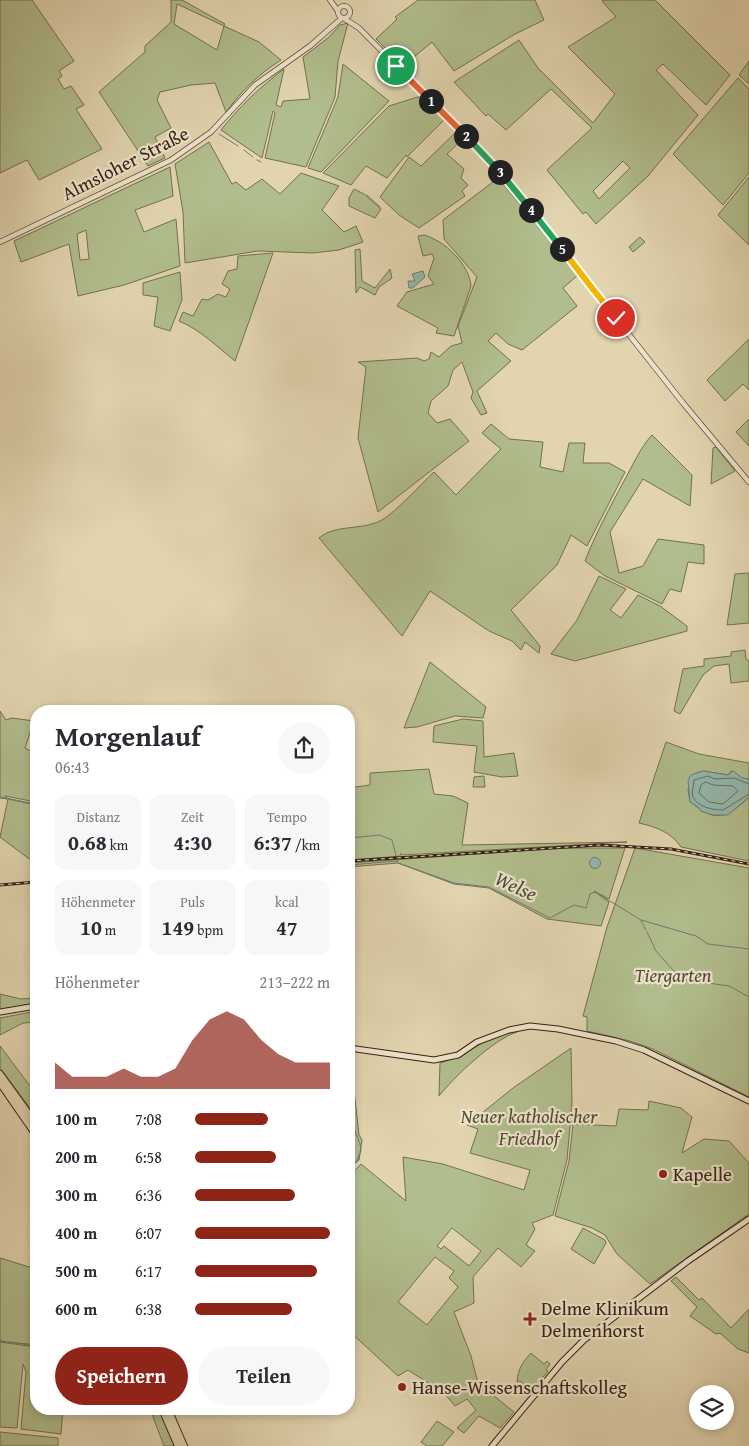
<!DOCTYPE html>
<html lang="de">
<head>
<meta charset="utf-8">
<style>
  body { margin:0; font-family:"Gentium Book Plus",serif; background:#f7f7f7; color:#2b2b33; height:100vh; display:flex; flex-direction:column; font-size:19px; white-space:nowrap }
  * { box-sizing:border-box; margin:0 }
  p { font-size:16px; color:#7c7c81 }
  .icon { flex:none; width:28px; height:28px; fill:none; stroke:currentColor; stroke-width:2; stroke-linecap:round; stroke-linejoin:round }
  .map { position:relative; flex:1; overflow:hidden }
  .side { position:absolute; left:30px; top:705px; width:325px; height:710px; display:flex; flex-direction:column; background:#fff; border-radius:20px; box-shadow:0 2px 8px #0003 }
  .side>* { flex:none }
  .controls { position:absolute; left:689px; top:1385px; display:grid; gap:10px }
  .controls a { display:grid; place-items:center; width:45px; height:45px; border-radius:50%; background:#fff; box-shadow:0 2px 8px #0003; font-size:25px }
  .pin { position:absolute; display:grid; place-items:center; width:42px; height:42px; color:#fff; margin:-21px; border:2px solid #fff; border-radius:50%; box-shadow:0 1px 5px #0007 }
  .km { position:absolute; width:25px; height:25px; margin:-12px; border-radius:50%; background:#222; color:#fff; font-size:14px; line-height:25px; text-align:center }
  .round { display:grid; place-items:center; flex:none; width:52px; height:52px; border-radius:26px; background:#f7f7f7 }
  .head { display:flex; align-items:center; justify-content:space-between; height:85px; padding:0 25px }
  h1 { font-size:28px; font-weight:700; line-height:38px }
  .stats { display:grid; grid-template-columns:repeat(3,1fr); gap:8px; height:85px; padding:5px 25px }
  .stats div { display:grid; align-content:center; border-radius:12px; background:#f7f7f7; text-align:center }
  .stats b { font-size:21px; font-weight:700 }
  .stats small { font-size:14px; font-weight:400 }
  .stats p { font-size:14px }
  .chart { height:140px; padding:10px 25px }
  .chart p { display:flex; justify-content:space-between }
  .chart svg { width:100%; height:90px; margin-top:5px; fill:#8f2418; opacity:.7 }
  .primary-button { display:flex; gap:10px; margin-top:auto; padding:10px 25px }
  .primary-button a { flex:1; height:58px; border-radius:30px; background:#8f2418; color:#fff; font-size:20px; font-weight:700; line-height:58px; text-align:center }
  .primary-button a+a { background:#f7f7f7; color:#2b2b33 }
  ul { padding:0 25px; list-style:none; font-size:16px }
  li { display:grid; grid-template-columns:80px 60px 1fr; align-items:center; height:38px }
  li i { height:12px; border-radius:6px; background:#8f2418 }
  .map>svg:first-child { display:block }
</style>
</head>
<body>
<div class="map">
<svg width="749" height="1446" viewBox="0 0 749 1446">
  <rect width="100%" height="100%" fill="#e1d4af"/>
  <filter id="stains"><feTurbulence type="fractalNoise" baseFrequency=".004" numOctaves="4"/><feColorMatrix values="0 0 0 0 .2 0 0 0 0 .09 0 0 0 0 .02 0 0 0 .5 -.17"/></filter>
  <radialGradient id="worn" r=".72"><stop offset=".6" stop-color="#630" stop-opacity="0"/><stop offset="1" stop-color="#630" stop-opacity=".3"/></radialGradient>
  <path fill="#b1bd8c" stroke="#737050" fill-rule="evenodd" d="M0,0h32l42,61 -15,10 3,5 -4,3 6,10 7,-3 13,19 -8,4 26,40 -63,31 -12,-20 -27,13z
    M171,0h11l43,24 -1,2 35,16 22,18c-22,14 -39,30 -55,52l-11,-29 -24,2 -31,7 -3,8 14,28 -16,9 10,21 -17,8 -49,-74 46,-40v-6l26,-24zM177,4l47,22 -7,24 -43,-26z
    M418,0h117l9,20 -29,14 -61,37 -22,-29 -29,24 -27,-27 21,-20 -2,-2z
    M604,0h51l75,75 -24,30 -43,-41 -7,6 42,45 -50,61 -52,48 -10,-12 -3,2 -36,-44 45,-42 -41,-39 -45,41 -18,-16 -2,2 -32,-34 65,-42 19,28 55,55 22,-29 -47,-47 48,-30 -14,-16zM623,161l7,7 -31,31 -6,-8z
    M348,23l-10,38 -3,36 -29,70 -41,-9 10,-45 -2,-2 -11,47 -41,-28c18,-23 39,-43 63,-61l-8,36 5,2 2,-6 27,-2 -7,-42 25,-19 12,-13z
    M749,61v23l-10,-9z
    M343,64l46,37 -68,71 -13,-4 30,-71z
    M738,78l11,11v84l-26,32 -50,-51z
    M421,96l24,23 -38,38 -1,-2 -19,23 -21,-12 -15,19 -28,-12 66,-67z
    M457,131l7,7 -17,16 17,15 -3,9 7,7 -6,6 3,5 -46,32 -20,-13 -19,-18 29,-40 12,9z
    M209,142l23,42 4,-2 10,8 16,-11 18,15 21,-21 38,13 -17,24 22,22 12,-6 7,16 -24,8 -26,3 -55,-2 -73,12 -2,-51 -8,-48z
    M170,167l3,29 -38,14 9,22 32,-13 4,47 -56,19 -46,11 -9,-52 -48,18 -7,-21zM86,230l3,29 -9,1 -3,-26z
    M749,177v68l-31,-30z
    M498,178l80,97 -15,13 14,18 -55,44 -14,-6 -12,-11 -8,8 23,20 -34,30 10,22 -6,2 -10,-17 2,-6 -11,-30 -9,8 -5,16 -17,15 -3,12 9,10 13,-4 19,22 -91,71 -20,-74 8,-71 -8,-5 59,-4 7,3 5,-2 2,-7 8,5 12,-11 11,-3 -4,-17 19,-49 -33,-38 -1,-19z
    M354,189l10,5 17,15 -6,9 -26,-12v-8z
    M424,235c21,6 45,29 47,51l-17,50 -18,-3 2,-5 -41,-22 10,-14 27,-8 -6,-8 6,-18 -2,-4 -9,2 -5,-20z
    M640,237l5,5 -12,10 -4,-5z
    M360,249l2,32 13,7 15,-19 2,9 -13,9 -4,8 -15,-8 -4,6 -1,-43z
    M273,253l-38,108c-19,-15 -34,-31 -56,-40l4,-9 10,4 9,-17 6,1 10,-6 8,3 4,-8 -8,-5 6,-13 9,-2 1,-13z
    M180,272l2,28 -12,31 -16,-5 4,-29 -15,-2v-12z
    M749,339v51l-6,-6 -18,17 -18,-21z
    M749,419v27l-13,-14z
    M491,424l18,15 34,3 -3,25 23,5 6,-29h16l-2,20h26l16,9 -38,74 -16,-11 -14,30 -46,45 29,36 -1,7 -14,-11 -4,8 -9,-9 -23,-10 -59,-40 -28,45 -83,-98c16,-14 42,-7 63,-18 15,-9 38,-35 52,-48l22,23 45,-46 -19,-16z
    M652,435l40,40 -2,31 -47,-27 -33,53 9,41 24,-7 15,-27 46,6v19l-16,-2 -7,30 -11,-3 -8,15 -57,-28 -20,-15c11,-28 25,-54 39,-80 9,-16 16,-33 28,-46z
    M716,447l19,24 -24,13 2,-36z
    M749,573v50l-22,2 8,-51z
    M599,576l27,13 -16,21 11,8 17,-23 22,11 27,20v5l-112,30 -24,-7 26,-34z
    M745,650l1,9 3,2v20l-18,2 -2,-19 -15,2 -11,9 -23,39 -6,-3 9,-42 21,-3v-7l27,-3v-4z
    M430,662l56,45 -3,11 -28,-2 -38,11 -13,1z
    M0,711l6,9 6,-2 22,3 -9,27 11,6v48l-31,-6 3,3 28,6v59l-36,-27 8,-38 -8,-1z
    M463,719l20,2 1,36 30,-4 4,23 -16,1 -28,-5 3,-26 -44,-4 1,-16z
    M666,742l33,12 50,9v16l-7,-1 -11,-7 -3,4 -25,-4 -7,2 -8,16 2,13c6,3 10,9 17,11 16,8 31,-5 42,-16v64l-68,-14c-10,-15 -25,-20 -42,-24z
    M429,769l5,25 19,2 15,7 -6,42 165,-3 -224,13 -2,-2v3l-52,4v-72l21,-3v-12z
    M484,776l1,11h-12l1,-10z
    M563,848h62l-16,51 -15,-8 15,11 -8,24 -54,-7 -58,-31 -35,-4 -56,-21 -49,4v-4z
    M635,848l114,20v229l-96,-48 -23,-8 -43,-10v-14l-4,-1 24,-89z
    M0,994l21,5 15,-1v6l-36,5z
    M36,1011v11l-13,1 -23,12v-17z
    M517,1032c-23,7 -63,45 -78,64l1,-33c27,-7 49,-30 77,-31z
    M0,1046l36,48v22l-36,-48z
    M571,1048l1,56 -5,56 -14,55 -21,8 3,6 -9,16 9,6 -14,16 -23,-19 -25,29 1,26 -20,9 17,44 7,27 36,29 -14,16 -21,-12 -15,17 -7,-5 19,-18 -9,-11 -12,7 -11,-13 -36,-23 -10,6 -48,-44 -1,1v-156l12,-13 45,37 -3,-44 40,7 81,26 6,-20 -60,-17 8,-24 -11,-4 46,-37zM452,1228l29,23 -12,15 -25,-20 -3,3 -4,-3zM435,1257l19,14 -5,7 9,9 -31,38 -29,-23z
    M349,1082l5,8 5,45 3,5 -3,20 -10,9z
    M649,1101l32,7 11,9 -10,36 22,-14 25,2 20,22v51l-99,70 -33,-30 -12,-19 -13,-7 -37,-12 14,-55 4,-37 43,2 3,-17 29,1z
    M583,1228l22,12 1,3 -12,21 -23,-15z
    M0,1258l36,11v76l-36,-4z
    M676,1277l23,23 3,-2 29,30 18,-19v44l-11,-4 -18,-16 -4,1 -26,-18 7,-9 -26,-26z
    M0,1342l36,5v62h27l-2,25 -40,-5 5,-57 -3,-8 -6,64 -17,-1z
    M531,1353l13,11 3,-3 3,3 -4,6 2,1 -20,24 -2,-3 3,-3 -9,-8 -3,1c1,-13 5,-19 14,-29z
    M150,1409h9l16,37h-11z
    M437,1421l17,11 -12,14h-15l-6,-4z
    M0,1432l58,6v8h-58z"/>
  <path fill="#94b8ae" stroke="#6e7c70" d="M423,271l2,6 -12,11h-4l-1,-7h7l-3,-7z
    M703,771l25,4 5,-4 9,7 7,1v18l-21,18h-15l-12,-4 -3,-4 -8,-5 -2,-22 3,-5z
    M589.5 863a5.5 5.5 0 1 1 11 0a5.5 5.5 0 1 1-11 0Z"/>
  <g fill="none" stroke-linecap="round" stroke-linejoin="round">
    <path stroke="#646e61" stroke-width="1" d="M706,782l7,3 20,1 5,5 -15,13 -14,-2 -10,-9 2,-8z
      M749,784l-15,-6 -19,1 -7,-3 -14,4c0,5 -3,12 -1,17 5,10 19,13 30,13l26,-16"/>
    <path stroke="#6e7c70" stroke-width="1" d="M219,134l19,12
      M244,150l9,7
      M257,160l4,2
      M367,195l13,12
      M0,797l36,7
      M349,838l31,-3 12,5 6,23 56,20 35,4 61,31 24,-13 12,3 4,-14 5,-2 46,28 55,16 12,8 41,5
      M349,865l48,-4
      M641,921l5,9
      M647,932l9,19 25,28 48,7 20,11
      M349,1087l2,5v20l4,19 5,13 1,7 -4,10h-4l-4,5
      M0,1341l36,5"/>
    <defs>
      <path id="tertiary" d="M330,0l8,11
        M338 12a6 6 0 1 1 12 0a6 6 0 1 1-12 0Z
        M345,19l14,9 140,142 184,233 66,79
        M0,242l171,-82 40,-28 44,-47 55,-39 32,-28"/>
      <path id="secondary" d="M0,1012l36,-6
        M349,1048l85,12 24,-5 19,-13 32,-12 21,-4 28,3 58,12 28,9 105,51
        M492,1446l70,-84 22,-22 104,-79 61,-42"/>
      <path id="motorway" d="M0,1074l36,50
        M0,1083l36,52
        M162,1409l16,37
        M168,1409l16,37"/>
    </defs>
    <use href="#tertiary" stroke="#604f3b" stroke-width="6"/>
    <use href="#secondary" stroke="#352314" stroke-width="7"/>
    <use href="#motorway" stroke="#352314" stroke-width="8"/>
    <use href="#tertiary" stroke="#ece3cb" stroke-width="4.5"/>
    <use href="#secondary" stroke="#ece3cb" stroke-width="5"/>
    <use href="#motorway" stroke="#e1d4af" stroke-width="6"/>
    <defs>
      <path id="rail" d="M349,861l251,-16 71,4 78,15
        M0,885l36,-3"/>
    </defs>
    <use href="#rail" stroke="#352314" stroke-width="3"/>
    <use href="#rail" stroke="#ece3cb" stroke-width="1" stroke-dasharray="4" stroke-linecap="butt"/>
  </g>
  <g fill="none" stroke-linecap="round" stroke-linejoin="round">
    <defs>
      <path id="split-1" d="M396,66l35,35"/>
      <path id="split-2" d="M431,101l35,35"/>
      <path id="split-3" d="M466,136l34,36"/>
      <path id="split-4" d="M500,172l31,38"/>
      <path id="split-5" d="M531,210l31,39"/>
      <path id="split-6" d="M562,249l30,39"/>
      <path id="split-7" d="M592,288l24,30"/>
    </defs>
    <use href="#split-1" stroke="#fff" stroke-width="10"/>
    <use href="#split-2" stroke="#fff" stroke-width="10"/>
    <use href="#split-3" stroke="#fff" stroke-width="10"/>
    <use href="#split-4" stroke="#fff" stroke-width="10"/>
    <use href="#split-5" stroke="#fff" stroke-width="10"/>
    <use href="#split-6" stroke="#fff" stroke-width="10"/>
    <use href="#split-7" stroke="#fff" stroke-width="10"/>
    <use href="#split-1" stroke="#f0652b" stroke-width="6"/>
    <use href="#split-2" stroke="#f0652b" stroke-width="6"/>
    <use href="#split-3" stroke="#22a559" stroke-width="6"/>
    <use href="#split-4" stroke="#22a559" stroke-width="6"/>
    <use href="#split-5" stroke="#22a559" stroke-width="6"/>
    <use href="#split-6" stroke="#f5b400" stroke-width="6"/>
    <use href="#split-7" stroke="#f5b400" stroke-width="6"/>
  </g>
  <g fill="#8f2418" stroke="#ece3cb" stroke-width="2">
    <circle cx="663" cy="1174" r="5"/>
    <path d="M527.5 1311.5h5v5h5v5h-5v5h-5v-5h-5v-5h5z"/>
    <circle cx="402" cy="1387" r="5"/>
  </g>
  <g text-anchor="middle" stroke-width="4.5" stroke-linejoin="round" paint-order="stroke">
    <g font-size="19" fill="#352314" stroke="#ece3cb">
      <text transform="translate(125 163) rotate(-27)" y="7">Almsloher Straße</text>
    </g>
    <g font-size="19" font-style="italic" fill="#544a32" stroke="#ece3cb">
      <text x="673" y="982">Tiergarten</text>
      <text x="529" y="1123">Neuer katholischer<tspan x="529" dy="22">Friedhof</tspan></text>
    </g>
    <g font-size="19" fill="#352314" stroke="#ece3cb" text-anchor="start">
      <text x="673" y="1181">Kapelle</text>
      <text x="541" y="1315">Delme Klinikum<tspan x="541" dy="22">Delmenhorst</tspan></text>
      <text x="412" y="1394">Hanse-Wissenschaftskolleg</text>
    </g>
    <g font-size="20" font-style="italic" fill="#4d483a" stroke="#ece3cb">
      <text transform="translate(516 886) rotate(24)" y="7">Welse</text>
    </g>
  </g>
  <rect width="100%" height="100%" filter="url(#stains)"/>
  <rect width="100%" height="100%" fill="url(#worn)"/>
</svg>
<div class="controls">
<a><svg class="icon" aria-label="layers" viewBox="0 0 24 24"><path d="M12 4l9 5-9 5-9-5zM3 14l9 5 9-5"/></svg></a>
</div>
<div class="pin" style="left:396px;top:66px;background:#1e9e55"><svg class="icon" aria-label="arrive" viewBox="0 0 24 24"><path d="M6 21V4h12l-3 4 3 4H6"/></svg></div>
<div class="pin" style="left:616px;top:318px;background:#d93025"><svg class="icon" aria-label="check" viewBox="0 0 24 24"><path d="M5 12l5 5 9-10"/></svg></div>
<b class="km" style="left:431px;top:101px">1</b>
<b class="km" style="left:466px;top:136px">2</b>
<b class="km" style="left:500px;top:172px">3</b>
<b class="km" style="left:531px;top:210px">4</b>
<b class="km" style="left:562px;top:249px">5</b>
<section class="side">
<div class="head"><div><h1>Morgenlauf</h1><p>06:43</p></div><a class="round"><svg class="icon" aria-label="share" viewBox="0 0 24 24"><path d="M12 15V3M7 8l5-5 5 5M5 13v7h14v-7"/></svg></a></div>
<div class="stats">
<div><p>Distanz</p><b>0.68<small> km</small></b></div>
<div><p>Zeit</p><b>4:30</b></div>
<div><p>Tempo</p><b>6:37<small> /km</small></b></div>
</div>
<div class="stats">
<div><p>Höhenmeter</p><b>10<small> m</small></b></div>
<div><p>Puls</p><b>149<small> bpm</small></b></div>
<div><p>kcal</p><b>47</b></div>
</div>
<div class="chart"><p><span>Höhenmeter</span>213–222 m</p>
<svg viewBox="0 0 160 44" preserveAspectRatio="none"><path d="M0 44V31L10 38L20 38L30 38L40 34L50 38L60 38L70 34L80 20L90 10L100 6L110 10L120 20L130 27L140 31L150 31L160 31V44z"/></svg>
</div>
<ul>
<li><b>100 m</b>7:08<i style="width:54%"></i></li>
<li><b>200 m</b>6:58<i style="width:60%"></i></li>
<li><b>300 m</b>6:36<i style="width:74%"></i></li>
<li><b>400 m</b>6:07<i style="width:100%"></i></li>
<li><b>500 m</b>6:17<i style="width:90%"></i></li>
<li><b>600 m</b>6:38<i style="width:72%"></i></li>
</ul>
<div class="primary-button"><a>Speichern</a><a>Teilen</a></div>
</section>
</div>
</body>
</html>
